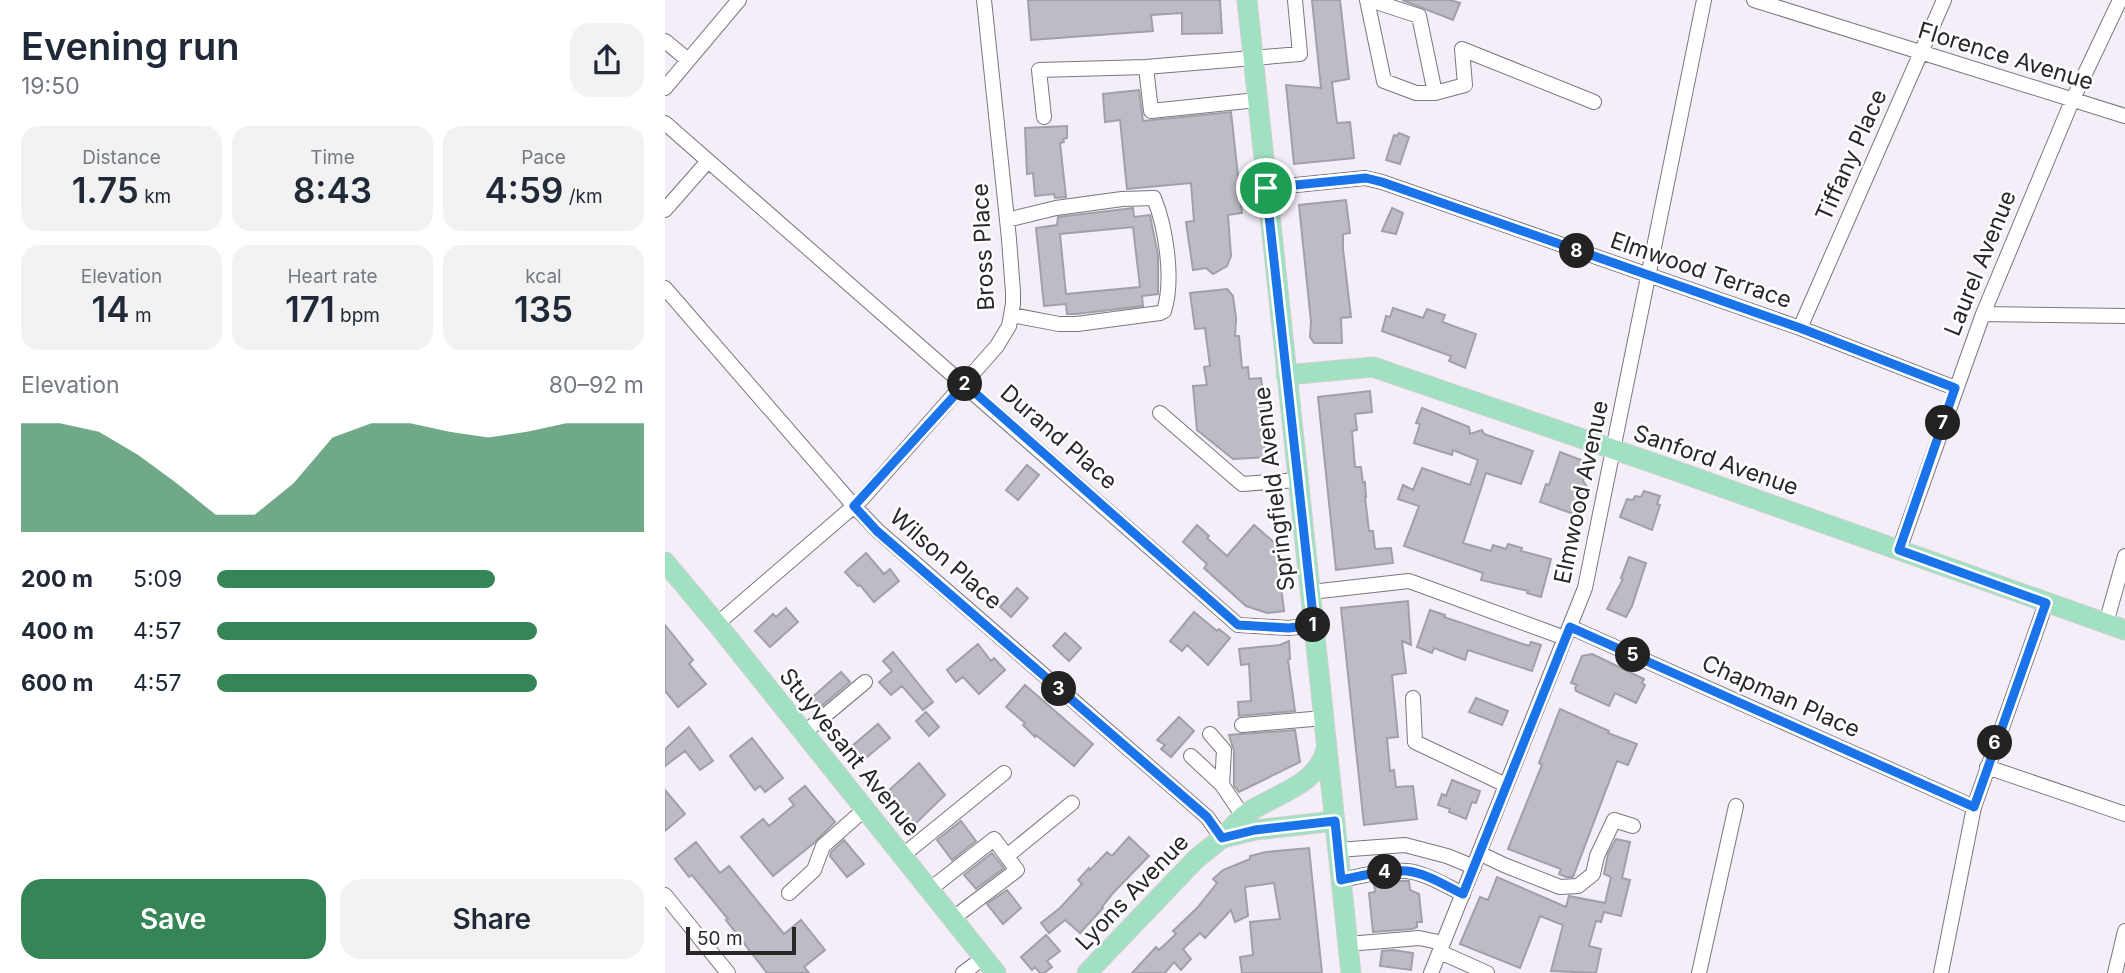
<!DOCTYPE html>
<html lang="en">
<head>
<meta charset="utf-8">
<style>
  body { margin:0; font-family:Inter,sans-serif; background:#f2f2f3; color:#1f2937; height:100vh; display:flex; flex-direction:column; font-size:26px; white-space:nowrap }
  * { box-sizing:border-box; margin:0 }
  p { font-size:23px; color:#747a83 }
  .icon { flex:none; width:38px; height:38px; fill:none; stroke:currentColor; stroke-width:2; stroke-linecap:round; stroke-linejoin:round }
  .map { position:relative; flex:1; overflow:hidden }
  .details { display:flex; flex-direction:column; background:#fff; width:665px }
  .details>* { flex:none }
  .scale { position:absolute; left:21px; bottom:18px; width:110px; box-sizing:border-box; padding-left:7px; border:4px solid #29272a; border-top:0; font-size:19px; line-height:24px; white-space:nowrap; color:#29272a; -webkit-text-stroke:5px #fefdff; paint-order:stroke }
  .pin { position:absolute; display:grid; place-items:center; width:60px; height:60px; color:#fff; margin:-30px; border:4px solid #fff; border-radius:50%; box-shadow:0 2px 7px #0007 }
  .km { position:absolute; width:35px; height:35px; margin:-18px; border-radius:50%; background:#222; color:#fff; font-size:19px; line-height:35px; text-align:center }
  .round { display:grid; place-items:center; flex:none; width:74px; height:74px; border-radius:21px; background:#f2f2f3 }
  .headline { display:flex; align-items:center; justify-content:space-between; height:119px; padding:0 21px }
  h1 { font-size:38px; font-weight:600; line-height:52px }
  .stats { display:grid; grid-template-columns:repeat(3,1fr); gap:10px; height:119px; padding:7px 21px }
  .stats div { display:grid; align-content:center; border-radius:18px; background:#f2f2f3; text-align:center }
  .stats b { font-size:35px; font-weight:600 }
  .stats small { font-size:19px; font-weight:400 }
  .stats p { font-size:19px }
  .chart { height:196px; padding:14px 21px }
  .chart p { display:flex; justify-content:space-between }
  .chart svg { width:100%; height:126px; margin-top:7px; fill:#358556; opacity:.7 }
  .action { display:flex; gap:14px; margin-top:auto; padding:14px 21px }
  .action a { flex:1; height:80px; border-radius:21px; background:#358556; color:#fff; font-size:28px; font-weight:600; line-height:80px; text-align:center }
  .action a+a { background:#f2f2f3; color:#1f2937 }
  ul { padding:0 21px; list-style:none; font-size:23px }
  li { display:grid; grid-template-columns:112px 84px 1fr; align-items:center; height:52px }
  li i { height:18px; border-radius:9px; background:#358556 }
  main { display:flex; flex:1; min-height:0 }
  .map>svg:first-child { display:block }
</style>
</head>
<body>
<main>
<section class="details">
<div class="headline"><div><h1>Evening run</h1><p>19:50</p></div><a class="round"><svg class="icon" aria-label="share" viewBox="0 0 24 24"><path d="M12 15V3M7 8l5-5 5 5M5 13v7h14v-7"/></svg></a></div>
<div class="stats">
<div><p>Distance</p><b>1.75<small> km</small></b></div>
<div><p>Time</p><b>8:43</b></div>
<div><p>Pace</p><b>4:59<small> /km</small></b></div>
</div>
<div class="stats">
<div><p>Elevation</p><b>14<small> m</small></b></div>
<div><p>Heart rate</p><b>171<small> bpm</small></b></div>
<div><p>kcal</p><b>135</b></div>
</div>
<div class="chart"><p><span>Elevation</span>80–92 m</p>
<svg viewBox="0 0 160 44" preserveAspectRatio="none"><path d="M0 44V6L10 6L20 9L30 17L40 27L50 38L60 38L70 27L80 11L90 6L100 6L110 9L120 11L130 9L140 6L150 6L160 6V44z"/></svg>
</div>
<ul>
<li><b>200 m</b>5:09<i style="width:65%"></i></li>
<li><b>400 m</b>4:57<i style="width:75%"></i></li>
<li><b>600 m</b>4:57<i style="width:75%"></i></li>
</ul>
<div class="action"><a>Save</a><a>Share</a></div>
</section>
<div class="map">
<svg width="1460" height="973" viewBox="0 0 1460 973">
  <rect width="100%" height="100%" fill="#f3eef7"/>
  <path fill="#bdbcc4" stroke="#a19fa8" stroke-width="2" fill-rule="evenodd" d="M363,0h192l2,33 -40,1v-21l-31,2 2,16 -122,9z
    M647,0h28l9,79 -17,3 5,41 13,-1 4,36 -60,6 -8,-79 35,3z
    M737,0h48l10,3 -7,17z
    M474,90l4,31 88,-9 11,101 -14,2 3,41 -4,10 -14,8 -7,-6 -13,2 -7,-48 8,-1 -3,-38 -64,6 -7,-69 -15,2 -2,-28z
    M402,126v12l-4,1 1,3 -4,1 6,54 -11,1 -1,-4 -19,2 -2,-23 -6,1 -2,-46z
    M734,133l10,4 -9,27 -14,-4 8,-25 3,1z
    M681,200l4,33 -7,1v15l8,68 -10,1 1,25h-28l-4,-6 1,-15 -12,-117z
    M468,208l1,9 16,-2 8,40v39l-16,2 1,10 -67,8h-9l-1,-10 -22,2 -8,-78 21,-3 1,-8zM468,227l7,60 -74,7 -6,-60z
    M727,208l11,5 -7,21 -14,-3z
    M562,289l6,7 3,22 -1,18h4l3,32 6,-1 1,12 12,-1 9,79 -37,2 -36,-29 -4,-44 14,-1 -3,-18 6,-1 -5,-38 -10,1 -5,-36z
    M728,308l30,10 4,-9 18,6 -3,7 34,12 -11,34 -16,-7 2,-5 -69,-25 4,-15 4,1z
    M705,391l2,21 -17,2 2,16 -5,1 3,36h6l2,16 2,-1 1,15h-1l4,34h4l2,18 16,-1 2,15 -57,7 -18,-173z
    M757,408l47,19 1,7 12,-4 2,4 49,17 -12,33 -35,-11 -23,70 28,8 2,-6 13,4 2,-5 14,4 -1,3 30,8 -10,38 -14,-4 1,-2 -47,-11 2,-7 -79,-27 15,-40 -21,-7 5,-14 10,5 9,-22 48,17 8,-25 -25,-10 -1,5 -38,-12 6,-19 -4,-1z
    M895,452l29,11 -6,18 4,6 -3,11h1l-6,18 -39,-14 6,-18 3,1z
    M362,465l12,10 -21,25 -12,-10z
    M979,491l16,5 -3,8 3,1 -8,25 -32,-13 7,-18 6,1 2,-4 6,1z
    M532,525l12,11 -2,2 20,18 27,-31 22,19 8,67 -17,2 -21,-7 -42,-38 3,-4 -24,-22z
    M201,553l18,21 6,-5 9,12 -25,21 -14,-17 -2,1 -13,-14z
    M964,557l17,6 -14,43 -6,11 -19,-8 16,-30 -2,-1z
    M352,588l11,10 -17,19 -11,-10z
    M743,601l3,44 -9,-4 4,32 -14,2 6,62 -11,1 3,33 4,-1 2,17 17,-1 4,33 -53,6 -23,-217z
    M121,608l12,14 -28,25 -15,-16 18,-17 3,3z
    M765,610l15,5 -1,2 85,29 2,-4 10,3 -9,26 -64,-21 -3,10 -31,-12 -2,5 -15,-6z
    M529,612l23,19 2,-2 11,9 -22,27 -21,-20 -5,6 -12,-10z
    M0,625l28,35 -4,4 17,20 -28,23 -13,-16z
    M400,633l16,15 -12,13 -16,-15z
    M624,641l1,18 -2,1 7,51 -56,5 -1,-14 13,-1 -2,-37 -8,1 -2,-16 41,-4z
    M313,644l13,17 3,-3 11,12 -26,24 -16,-17 -7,5 -9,-12z
    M228,652l40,50 -10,8 -21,-24 -11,9 -12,-13 13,-11 -9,-10z
    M927,654l52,25 -2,4 3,2 -9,18 -21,-10 -6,13 -33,-15 -1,-3 2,-3 -6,-2 11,-27z
    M176,672l9,10 -33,28 -8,-10z
    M360,685l68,59 -19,22 -38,-31 -1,2 -12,-12 2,-2 -19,-16z
    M811,698l32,13 -6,14 -33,-13z
    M895,709l49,22 -1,2 29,11 -9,21 -11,-4 -44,116h-7l-7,-3 2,-5 -53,-20 34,-84 -3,-2z
    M261,712l13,15 -10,9 -13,-15z
    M514,717l15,14 -23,26 -10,-8 4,-4 -8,-5z
    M213,724l12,14 -28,23 -11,-14z
    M24,727l24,34 -13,9 -15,-19 -20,15v-17z
    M630,730l5,32 -61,30 -5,-6v-35l-5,-16z
    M87,738l31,40 -18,14 -5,-6 -5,4 -25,-34z
    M254,763l26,32 -30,29 -28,-32z
    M787,780l28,11 -4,12 -4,-1 -6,17 -17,-7 1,-3 -12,-4 4,-11 4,2z
    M140,786l30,36 -21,21 -41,33 -32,-39 22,-18 6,7 25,-21 -5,-6z
    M0,790l20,24 -20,17z
    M296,821l15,20 -24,19 -15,-20z
    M464,837l20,19 -35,36 -12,15 1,1 -23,25 -15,-13 -16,13 -8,-10 19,-15 22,-24 -4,-4 11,-12 1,2 17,-18 5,4z
    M951,839l14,3 -8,36 8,2 -9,36 -17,-4 -3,10 -5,-1 -7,25 12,3 -5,24 -45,-2 12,-46 -23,-9 -20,52 -60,-24 20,-47 8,3 9,-23 69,30 3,-11 36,7 6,-26 -7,-3 4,-20z
    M179,840l20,24 -17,13 -17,-21 1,-4z
    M31,842l24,31 9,-7 55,68 17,-14 24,30 -21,17 5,6h-42l-41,-53 2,-1 -36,-44 -3,2 -14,-18z
    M644,848l13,125h-80l-2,-16 13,-2 -3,-33 30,-3 -6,-36 -29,4 3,29 -13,6 -4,-12 -26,28 -5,-5 -17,16 8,10 -10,11 -7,-8 -9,11h-33l24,-26 3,3 17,-16 -3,-3 24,-23 20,-25 -4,-4 10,-9 27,-11v-3l16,-4z
    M327,853l12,15 -28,21 -12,-14z
    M726,881h18l1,9 9,4 3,28h-5v5l-5,2 -39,3 -4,-39 6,-1 -1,-9z
    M342,890l14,18 -18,16 -16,-20z
    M381,935l14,16 -13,10 5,6 -8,6h-4l-5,-6 -3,3 -11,-13z
    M728,950l20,3 -2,17 -31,-4 2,-15z"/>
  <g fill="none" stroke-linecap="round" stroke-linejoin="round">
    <defs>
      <path id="minor" d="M702,0l17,81 32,12h19
        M705,0l49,16 16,77 30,-8 -3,-36 132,53
        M1089,0l371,116
        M0,41l23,19
        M0,88l74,-88
        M592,100l-106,11 -5,-44 154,-13 -5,-54
        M379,117l-5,-47 107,-3
        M0,123l573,502 51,3 25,-3
        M601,188l99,-10 17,4 418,146 155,60
        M0,210l43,-49
        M342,220l49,-12 66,-9 32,-1c12,30 20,82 10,113l-4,2 -83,11h-18l-47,-9
        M0,288l189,218 24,25 329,286 15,21
        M1318,314l142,2
        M1135,328l144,-328
        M495,413l82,71 56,-4
        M1234,550l84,-236 89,-213 48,-101
        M646,592l98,-11 156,57
        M1441,623l19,-67
        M52,624l144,-124 136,-154 12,-20 4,-22v-12l-4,-53 -25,-239
        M905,627l404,180
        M748,698l2,44 91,43
        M577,725l82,-7
        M139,733l61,-51
        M545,734l14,16 -2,35
        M526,756l31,29 21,31
        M1322,767l138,47
        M673,850l67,-5 42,11 27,11
        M814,853l25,12 56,22 18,-1 15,-12 4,-18 17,-36 19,6
        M237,856l102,-83
        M342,856l65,-53
        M676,880c21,-4 44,-11 66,-9 19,2 39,15 56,23
        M264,890l65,-51 23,31 -65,49
        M124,893l25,-23 9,-24 42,-37
        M0,895l63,78
        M683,944l71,-6 24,5
        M775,952l47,21
        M298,973l20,-15
        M766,973l154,-385 119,-588
        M1034,973l37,-167
        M1276,973l33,-166 72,-204
        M1450,973l10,-42"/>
      <path id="major" d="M582,0l104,973
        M621,375l87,-8 289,99 463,164
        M0,562l52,62 279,349
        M557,838l21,-22 9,-6c27,-17 66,-26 74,-61
        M422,973l109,-114 26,-21 33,-8 80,-9"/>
    </defs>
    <use href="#minor" stroke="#7b777e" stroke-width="16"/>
    <use href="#major" stroke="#d0cfd0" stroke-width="21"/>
    <use href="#minor" stroke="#fff" stroke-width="14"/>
    <use href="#major" stroke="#a0e1c2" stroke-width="19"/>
  </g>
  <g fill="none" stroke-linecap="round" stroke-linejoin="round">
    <defs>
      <path id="route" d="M701,178l16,4 418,146 155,60 -56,162 147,53 -72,204 -404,-180 -107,267c-17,-8 -37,-21 -56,-23 -22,-2 -45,5 -66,9l-6,-59 -80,9 -33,8 -15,-21 -330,-286 -23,-25 111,-122 273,241 51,3 25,-3 -48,-437z"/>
    </defs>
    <use href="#route" stroke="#fff" stroke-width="14"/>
    <use href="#route" stroke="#1a73e8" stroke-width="9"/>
  </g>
  <g text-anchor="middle" stroke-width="5" stroke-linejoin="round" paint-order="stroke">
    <g font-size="23" fill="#29272a" stroke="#fefdff">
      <text transform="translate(1341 56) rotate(17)" y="8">Florence Avenue</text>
      <text transform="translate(1186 155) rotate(-66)" y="8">Tiffany Place</text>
      <text transform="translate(318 247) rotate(-93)" y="8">Bross Place</text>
      <text transform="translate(1315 263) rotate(-68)" y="8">Laurel Avenue</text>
      <text transform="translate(1036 270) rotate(19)" y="8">Elmwood Terrace</text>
      <text transform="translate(394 437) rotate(41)" y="8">Durand Place</text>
      <text transform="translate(1051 460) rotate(19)" y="8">Sanford Avenue</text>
      <text transform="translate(609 489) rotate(-97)" y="8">Springfield Avenue</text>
      <text transform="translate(916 492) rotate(-78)" y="8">Elmwood Avenue</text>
      <text transform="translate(281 559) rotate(41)" y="8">Wilson Place</text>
      <text transform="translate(1116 696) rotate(24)" y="8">Chapman Place</text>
      <text transform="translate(185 752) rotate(51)" y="8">Stuyvesant Avenue</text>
      <text transform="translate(467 892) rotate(-46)" y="8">Lyons Avenue</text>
    </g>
  </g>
</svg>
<div class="scale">50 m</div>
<div class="pin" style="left:601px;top:188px;background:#1e9e55"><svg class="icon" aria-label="arrive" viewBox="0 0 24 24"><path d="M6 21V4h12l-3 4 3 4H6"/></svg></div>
<b class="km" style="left:648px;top:625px">1</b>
<b class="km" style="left:300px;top:384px">2</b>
<b class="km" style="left:394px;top:689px">3</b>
<b class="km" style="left:720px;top:872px">4</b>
<b class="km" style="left:968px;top:655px">5</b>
<b class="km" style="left:1330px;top:743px">6</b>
<b class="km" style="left:1278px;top:423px">7</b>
<b class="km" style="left:912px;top:251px">8</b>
</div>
</main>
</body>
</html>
